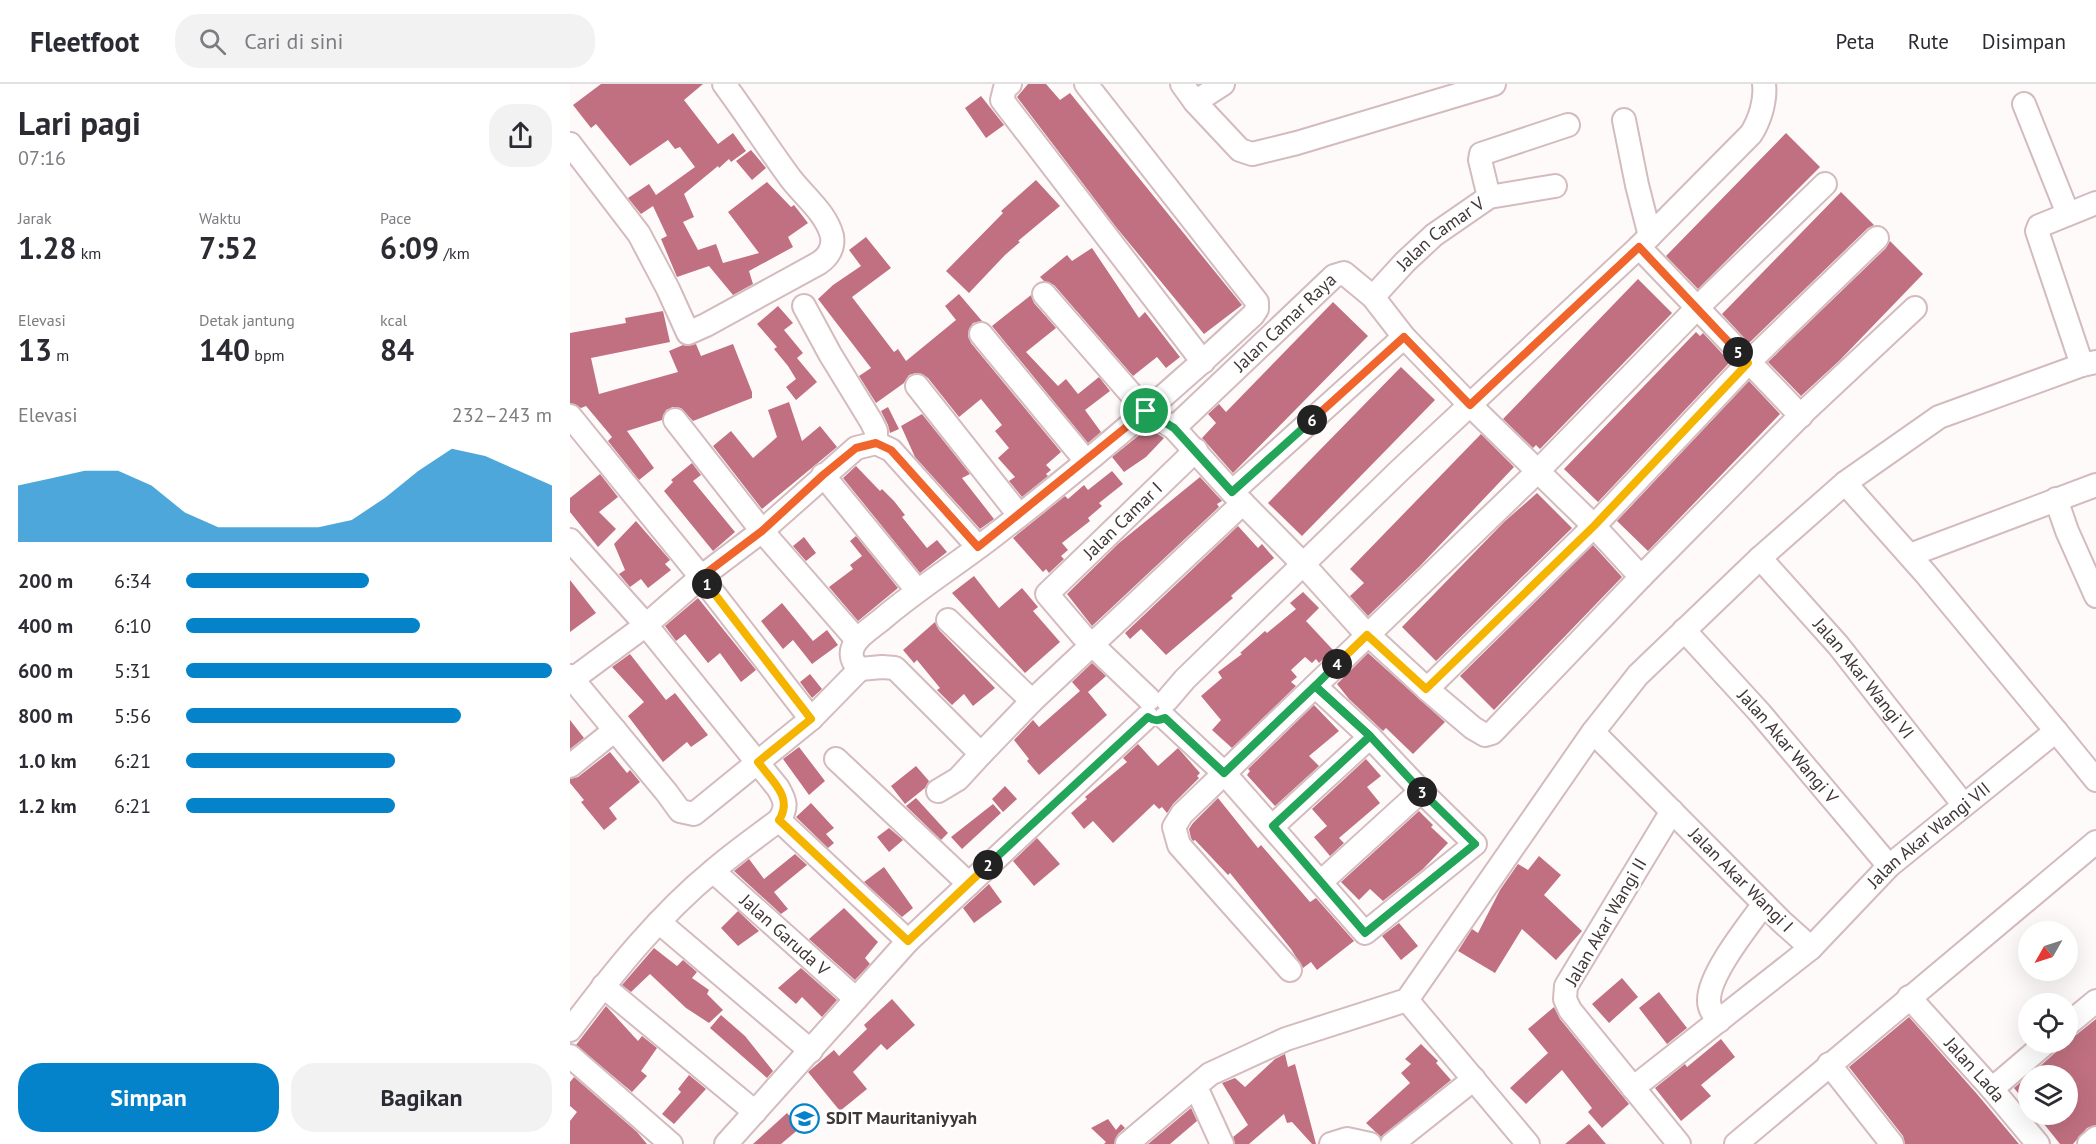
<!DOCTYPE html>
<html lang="id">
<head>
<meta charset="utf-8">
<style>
  body { margin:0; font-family:"PT Sans",sans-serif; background:#f2f2f3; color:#2b2b33; height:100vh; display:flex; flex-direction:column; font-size:22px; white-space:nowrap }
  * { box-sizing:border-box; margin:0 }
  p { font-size:20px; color:#7c7c81 }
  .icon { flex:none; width:33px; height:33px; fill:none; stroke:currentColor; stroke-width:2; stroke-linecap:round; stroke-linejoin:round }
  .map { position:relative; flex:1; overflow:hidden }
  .side { display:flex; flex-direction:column; background:#fff; width:570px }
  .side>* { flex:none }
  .needle { width:39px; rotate:231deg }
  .controls { position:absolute; left:1448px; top:837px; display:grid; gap:12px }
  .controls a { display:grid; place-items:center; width:60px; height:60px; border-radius:50%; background:#fff; box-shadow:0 6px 24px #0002; font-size:30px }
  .pin { position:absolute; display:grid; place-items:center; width:51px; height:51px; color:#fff; margin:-26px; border:3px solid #fff; border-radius:50%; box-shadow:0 2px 6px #0007 }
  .km { position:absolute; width:30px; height:30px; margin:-15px; border-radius:50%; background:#222; color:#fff; font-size:16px; line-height:30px; text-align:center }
  .round { display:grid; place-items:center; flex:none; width:63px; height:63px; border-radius:24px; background:#f2f2f3 }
  .overview { display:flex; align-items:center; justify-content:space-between; height:102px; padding:0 18px }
  h1 { font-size:33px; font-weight:600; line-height:45px }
  .metrics { display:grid; grid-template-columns:repeat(3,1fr); gap:9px; height:102px; padding:6px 18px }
  .metrics div { display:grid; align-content:center }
  .metrics b { font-size:30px; font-weight:600 }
  .metrics small { font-size:16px; font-weight:400 }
  .metrics p { font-size:16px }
  .chart { height:168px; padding:12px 18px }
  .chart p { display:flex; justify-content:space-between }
  .chart svg { width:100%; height:108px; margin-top:6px; fill:#0483cb; opacity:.7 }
  .button { display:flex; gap:12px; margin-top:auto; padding:12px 18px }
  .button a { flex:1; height:69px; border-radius:24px; background:#0483cb; color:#fff; font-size:24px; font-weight:600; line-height:69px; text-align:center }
  .button a+a { background:#f2f2f3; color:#2b2b33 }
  ul { padding:0 18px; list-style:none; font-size:20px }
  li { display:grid; grid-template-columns:96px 72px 1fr; align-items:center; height:45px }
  li i { height:15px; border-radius:8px; background:#0483cb }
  header { display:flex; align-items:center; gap:36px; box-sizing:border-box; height:84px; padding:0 30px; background:#fff; border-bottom:2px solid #e1e1e2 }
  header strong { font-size:28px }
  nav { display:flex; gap:33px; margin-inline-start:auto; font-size:21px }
  .search { width:420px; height:54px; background:#f2f2f3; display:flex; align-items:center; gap:15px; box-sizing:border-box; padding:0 21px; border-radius:24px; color:#7c7c81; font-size:22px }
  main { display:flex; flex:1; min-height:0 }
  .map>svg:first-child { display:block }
</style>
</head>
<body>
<header>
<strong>Fleetfoot</strong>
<div class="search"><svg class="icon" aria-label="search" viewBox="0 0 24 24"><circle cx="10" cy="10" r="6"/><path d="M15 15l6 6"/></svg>Cari di sini</div>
<nav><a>Peta</a><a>Rute</a><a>Disimpan</a></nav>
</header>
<main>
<section class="side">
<div class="overview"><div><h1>Lari pagi</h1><p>07:16</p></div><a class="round"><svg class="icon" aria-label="share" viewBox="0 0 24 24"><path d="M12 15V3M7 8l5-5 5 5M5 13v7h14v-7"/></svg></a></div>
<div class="metrics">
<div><p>Jarak</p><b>1.28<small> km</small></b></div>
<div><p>Waktu</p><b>7:52</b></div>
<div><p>Pace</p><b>6:09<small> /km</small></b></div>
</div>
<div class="metrics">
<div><p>Elevasi</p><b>13<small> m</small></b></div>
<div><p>Detak jantung</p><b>140<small> bpm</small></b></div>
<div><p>kcal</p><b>84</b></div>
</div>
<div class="chart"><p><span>Elevasi</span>232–243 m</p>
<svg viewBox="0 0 160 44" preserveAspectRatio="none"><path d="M0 44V21L10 18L20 15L30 15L40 21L50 32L60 38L70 38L80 38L90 38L100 35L110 26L120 15L130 6L140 9L150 15L160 21V44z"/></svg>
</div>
<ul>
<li><b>200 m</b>6:34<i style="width:50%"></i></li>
<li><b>400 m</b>6:10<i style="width:64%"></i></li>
<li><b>600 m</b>5:31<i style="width:100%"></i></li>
<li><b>800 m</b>5:56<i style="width:75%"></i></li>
<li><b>1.0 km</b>6:21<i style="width:57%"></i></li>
<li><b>1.2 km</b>6:21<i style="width:57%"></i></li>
</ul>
<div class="button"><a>Simpan</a><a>Bagikan</a></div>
</section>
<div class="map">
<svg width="1526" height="1060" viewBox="0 0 1526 1060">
  <rect width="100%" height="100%" fill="#fffafa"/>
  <path fill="#c07080" d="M31,0h102l-19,16 34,44 15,-11 13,18 -15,11 -2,-3 -10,9 -1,-2 -34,28 10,23 -11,5 15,28 18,-6 7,19 36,-10 -31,-41 39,-30 24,25 3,-2 14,18 -20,14 5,10 -44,24 4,13 -20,11 -24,-29 -32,11 -16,-38 6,-3 -14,-30 -12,8 -13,-16 21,-14 7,11 39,-28 -15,-20 -5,2 -7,-9 -38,26 -34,-42 -5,4 -18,-23z
    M458,0h18l14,16 10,-7 172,212 -38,29 -88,-107 -99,-130z
    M411,12l23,29 -18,13 -21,-30z
    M1216,49l34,34 -122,122 -32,-33z
    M181,66l15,18 -14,12 -16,-19z
    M466,96l24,26 -42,35 2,1 -15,13 -36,38 -23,-22 57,-58 -2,-2z
    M1271,108l33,33 -6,3 -119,115 -27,-29z
    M296,153l25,31 -39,29 42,55 4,-3 8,12 50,-41 -11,-14 14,-12 23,27 -9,2 -4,6 -1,7 3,7 90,109 -15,13 5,5 -5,4 2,2 -26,21 -13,-16 6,-4 -17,-19 11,-10 -14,-17 7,-6 -21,-26 -22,18 -31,-39 -6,-4 -6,-1 -7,2 -5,8 -28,20 -17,-27 12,-8 -53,-69 15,-14 28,-19 -12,-16z
    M1320,157l33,33 -83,86 -39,36 -33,-34 118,-114z
    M522,164l47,70 6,-6 35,45 -14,11 -9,-11 -24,19 -79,-91 -10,-4 -4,-4 27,-22 5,6z
    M1068,195l34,34 -132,136 -4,-4 -3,3 -30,-29z
    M461,211l3,8 22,25 -30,24 32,34 8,-7 12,15 21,-17 11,14 -25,19 16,22 -13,11 -96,-117z
    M763,218l35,34 -135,137 -31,-35 14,-15 -8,-9 11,-10 7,8z
    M208,222l15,17 -9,7 19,23 -6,5 20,24 -21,18 -10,-13 10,-8 -8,-13 -14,-17 3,-2 -20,-23z
    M93,227l7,31 -79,16 8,36 79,-22 -9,-21 14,-6 4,1 9,-2 5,12 32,-12 19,48v6l-59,23 -12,-13 -8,-1 -7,3 -4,10 -35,11 27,37 -15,12 -31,-39 4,-4 -26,-31 -5,2 -11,-5v-70l56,-10 -1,-5z
    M1126,248l4,4 3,-3 27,29 -132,140 -34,-33z
    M831,283l34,33 -133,136 -34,-33z
    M1179,297l31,33 -132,137 -31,-30z
    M219,318l13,39 18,-15 17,21 -75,62 -49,-63 18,-15 22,27 24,-21 -9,-27z
    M318,323l11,22 -9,4 -2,-8 -7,-14z
    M352,330l48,60 -8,4 32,41 -14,10 -65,-72 -14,-31z
    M578,344l16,10 -18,19 -22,15 -12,-15z
    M911,350l33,33 -94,99 -52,50 -18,-20 14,-13 -14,-14z
    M122,379l9,12 -8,6 42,51 -22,19 -49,-60 9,-9 -2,-2z
    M286,382l24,25 2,-2 12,12 11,14 -3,2 25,31 10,-8 10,12 -27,21 -77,-95z
    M542,387l11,13 -24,19 3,3 -14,12 2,3 -28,22 6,7 -7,6 3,3 -15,14 -3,-4 -3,3 -30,-34 52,-42 3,3 16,-14 4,5z
    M30,390l18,23 -19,15 17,17 -18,18 -28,-35v-14z
    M630,393l22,24 -5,3 2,3 -127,119 -25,-32 52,-51z
    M967,409l35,35 -136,133 -34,-34 102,-105z
    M66,437l34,39 -5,4 6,6 -23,18 -7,-9 -11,8 -11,-13 6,-4 -11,-26z
    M668,442l20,22 4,-4 12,14 -43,38 2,2 -67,57 -25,-26 -11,10 -5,-6z
    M286,452l42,52 -40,33 -29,-34 24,-18 -3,-4 12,-9 -12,-15z
    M234,453l12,16 -10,8 -13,-15z
    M1023,461l29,32 -128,133 -34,-34z
    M404,492l25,32 23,-20 16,19 -5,4 27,31 -35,31 -73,-80z
    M0,496l26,33 -26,19z
    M733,508l16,16 -13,13 27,29 -14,13 -3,-4 -4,4 -7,-6 -14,13 6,7 -6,5 5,4 -64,62 -20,-18 9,-10 -20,-24 21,-18 -4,-6 24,-18 -2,-1 25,-22 2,2 29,-24 -6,-6z
    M128,514l58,72 -15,12 -21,-29 -12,10 -23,-29 -9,7 -11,-15z
    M212,519l31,38 14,-11 11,15 -26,19 -19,-24 -10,9 -22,-28z
    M365,538l4,8 56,58 -22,18 -9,-12 -12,11 -15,-15 3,-2 -23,-28 -3,3 -11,-13z
    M798,569l77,69 -32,32 -27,-26 -3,3 -34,-32 -12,-15z
    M60,570l36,46 9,-7 33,42 -17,12 -4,-5 -24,20 -35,-46 16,-14 -32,-35z
    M522,579l14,13 -18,16 19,23 -68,60 -12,-14 2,-2 -15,-19 19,-20 6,7 41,-36 -8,-9z
    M240,590l12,15 -10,9 -12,-16z
    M744,621l25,26 -30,25 10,10 -44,40 -28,-31 3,-4 -2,-2z
    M0,636l14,18 -14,11z
    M568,660l20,22 20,-18 22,25 -3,3 2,2 -26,26 -6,9 -5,-6 -3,2 -5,-5 -41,39 -20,-22 -9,8 -13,-16 16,-14 -2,-2 42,-35 -4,-4z
    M229,663l26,34 -16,14 -26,-36z
    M40,668l17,21 3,-3 10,12 -31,26 8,11 -13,11 -23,-28 3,-2 -14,-17v-4l8,-2z
    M796,675l15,17 -14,11 13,16 -41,35 5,5 -14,13 -16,-19 13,-11 -15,-17z
    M346,682l13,15 -4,7 -20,16 -14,-18z
    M435,702l12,13 -14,13 -11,-13z
    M346,714l32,35 -7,7 -35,-34z
    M648,714l40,50 3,-3 49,57 6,-4 38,43 -37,29 -6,-8 -8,6 -12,-19 -61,-76 -2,2 -33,-35 -2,1 -2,-3 -2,-9 4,-6z
    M241,719l23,25 -8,6 8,9 -6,5 -32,-31z
    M423,720l8,9 -39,36 -11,-12z
    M849,727l14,14 -2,2 17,16 -25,26 -40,32 -13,-12 -11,11 -18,-18z
    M319,744l14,12 -14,12 -12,-15z
    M467,754l23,26 -26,22 -21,-25z
    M225,770l12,11 -33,27 14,17 -7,5 -47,-43 15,-12 15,20z
    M969,772l22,19 -17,20 38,36 -26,29 -34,-31 -27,44 -37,-22 14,-22 6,4 22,-43 18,-26 10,6z
    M314,783l29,41 -11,9 -38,-35z
    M419,800l13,18 -28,21 -11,-15z
    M274,824l34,34 -13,16 5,6 -15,16 -46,-41z
    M168,827l21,20 -21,15 -17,-18z
    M829,839l19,23 -17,14 -19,-24z
    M84,864l23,18 6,-6 14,12 -5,6 17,12 -2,4 16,16 -14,13 -23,-15 -36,-34 -19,18 -9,-7z
    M231,884l36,32 -15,17 -20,-20 -6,7 -18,-16z
    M1052,894l16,19 -29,26 -17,-19z
    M1089,908l28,36 -20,16 -28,-36z
    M322,915l23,26 -28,25 -6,-6 -28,28 14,17 -27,22 -32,-39 26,-22 5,6 28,-27 -3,-4z
    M36,922l32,35 4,-5 15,12 -16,23 6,5 -15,16 -56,-47z
    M984,923l6,12 69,85 -27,24 -14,-16 4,-4 -30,-38 -36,34 -16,-16 38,-35 -20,-24z
    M151,931l24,21 28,35 -6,7 -57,-50z
    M1339,933l68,77 42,50h-114l-2,-8 -54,-69z
    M1526,935v106l-9,3 -14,16h-13l-24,-30h31v-38h-38l27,-24 4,-10h7v-4l9,-3z
    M1151,955l14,18 -34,28 10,11 -30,25 -26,-33 30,-24 2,3z
    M851,960l17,17 -2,2 15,17 -70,57 -15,-14 44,-40 -9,-10 10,-9 -6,-5z
    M715,970l3,13 7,-3 21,80h-4l-20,-22 -5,1 -3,-9 -35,30h-14l-2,-7 15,-12 -26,-42 13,-5 10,9 30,-28z
    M119,991l17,14 -32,35 -12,-10 19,-22 -3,-3z
    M1458,992v29l-14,-17z
    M4,993l63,55 10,12h-77v-23l7,-9 -7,-6v-24z
    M621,1024l6,13 -27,23h-22z
    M217,1029l13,15 -19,16h-28z
    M538,1035l8,11 5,-6 4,4 -7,6 -4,10h-10l2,-2 -15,-14z
    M1019,1040l17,20h-41z"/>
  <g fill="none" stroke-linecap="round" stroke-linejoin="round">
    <defs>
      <g id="street">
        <path d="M440,0l-5,4 -3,12 201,262"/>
        <path d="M516,0l171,218v7l-4,6c-82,77 -168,150 -257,219 -36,28 -74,52 -109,81 -9,8 -20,15 -28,23 -10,11 -10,22 1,31l22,-2 13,1 86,86 51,-53 211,-198"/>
        <path d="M612,0l13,18 28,-18"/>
        <path d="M625,18l45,48 12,4 45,-11 197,-59"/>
        <path d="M1454,20l44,110"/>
        <path d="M1054,36l13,65 13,51"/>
        <path d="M0,60l69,90 29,55 20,44 18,-8 113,-62c9,-6 15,-15 13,-27 -6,-23 -27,-39 -41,-57 -23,-31 -44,-64 -67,-95"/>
        <path d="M919,113l-9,-37 1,-6 87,-29"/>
        <path d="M1069,163l162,169"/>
        <path d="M474,210l102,117 28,17 58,64 71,72 57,63 67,62 46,39 12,7 7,-2 149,-156 164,-166 110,-103"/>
        <path id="s1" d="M803,213l32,-35 29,-27 55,-38 66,-11"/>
        <path d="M234,222l26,48 41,67 5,10v12"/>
        <path d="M411,250l105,127"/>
        <path d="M1512,281l-45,-134 2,-5 57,-23"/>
        <path d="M347,302l102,129"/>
        <path d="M0,332l131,161 110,142"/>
        <path d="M105,336l87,111 95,109"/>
        <path id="s2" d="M604,344l160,-152 10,-3 29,24 31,40 66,68 124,121 47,51"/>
        <path d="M253,391l94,115"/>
        <path d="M662,408l172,-155"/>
        <path d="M1486,415l11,32 29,65"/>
        <path d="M0,456l76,85 55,-48 61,-46 94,-83 20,-5 15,7 87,97"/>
        <path d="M1340,471l186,-70"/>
        <path id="s3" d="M1190,474l78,87 125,159"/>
        <path d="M378,536l84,81"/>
        <path id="s4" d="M1114,546l76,83 129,153"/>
        <path d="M0,592l97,117 13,18 14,3 117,-95 49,-50"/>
        <path d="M857,605l167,-163 154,-163 129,-125"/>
        <path id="s5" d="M579,615l-67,-64 -35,-41 149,-144"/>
        <path d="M597,616l18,-21 214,-208 240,-224 112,-113c9,-14 15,-34 13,-50"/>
        <path d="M595,634l59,55 141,160 110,-89 -54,-53 -51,-54 -55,-51 223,-215 159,-163 128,-124"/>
        <path d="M1486,647l40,49"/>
        <path d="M266,675l133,125"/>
        <path d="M0,682l45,-36"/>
        <path d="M368,707l20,-12 23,-25"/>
        <path d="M1102,727l-106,175 -1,13 5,11 109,134"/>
        <path d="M209,736l129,121"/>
        <path d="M703,742l97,-89"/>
        <path id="s6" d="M143,787l143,128"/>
        <path d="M751,798l100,-91"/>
        <path d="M89,838l152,129"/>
        <path d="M1241,864l-29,-26 -189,-190 45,-57 122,-117 85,-75 94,-66 143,-52 14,-3"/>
        <path d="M720,886l-111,-125 -5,-18 8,-13 133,-128"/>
        <path d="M33,902l152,126"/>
        <path id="s7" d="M1339,913l83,92 46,55"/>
        <path d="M837,916l121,144"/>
        <path d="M1149,937c-5,-6 -10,-12 -10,-20 -1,-26 39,-75 55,-97"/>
        <path d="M1497,941l29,-24"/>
        <path d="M0,946c43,-57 89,-115 144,-160 21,-18 44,-34 65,-50 9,-13 6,-20 -1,-32l-132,-163 -73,54"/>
        <path d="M0,972l101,88"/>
        <path d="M1259,980l63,80"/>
        <path d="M626,1003l26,57"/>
        <path id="s8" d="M1063,1004l178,-140 78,-82 167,-135 -131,-158 -80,-90"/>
        <path d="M1422,1005l55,-47"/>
        <path d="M156,1060l182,-203 239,-224"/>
        <path d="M557,1060l83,-70 76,-35 121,-39 186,-268"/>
        <path d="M761,1060l16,-5 23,5"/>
        <path d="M822,1060l82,-65"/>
        <path d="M1166,1060l360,-302"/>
        <path d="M1519,1060l7,-6"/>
      </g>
    </defs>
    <use href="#street" stroke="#d3bbbe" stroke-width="26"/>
    <use href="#street" stroke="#fff" stroke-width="22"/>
  </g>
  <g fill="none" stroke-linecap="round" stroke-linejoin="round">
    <defs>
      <path id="split-1" d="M137,500l-6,-7 61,-46 61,-56 33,-27 20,-5 15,7 87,97 168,-136"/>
      <path id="split-2" d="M137,500l104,135 -53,43c13,18 36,35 21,58l129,121 80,-76"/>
      <path id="split-3" d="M418,781l160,-148c6,4 10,4 17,1l59,55 91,-87 55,50 52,56"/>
      <path id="split-4" d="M767,580l-22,22 55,50 -97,90 92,107 110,-89 -53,-52"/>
      <path id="split-5" d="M767,580l30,-29 59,54 168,-163 154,-163 -10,-11"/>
      <path id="split-6" d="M742,336l92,-83 66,68 169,-158 99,105"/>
      <path id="split-7" d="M576,327l28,17 58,64 80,-72"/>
    </defs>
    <use href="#split-1" stroke="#fff" stroke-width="12"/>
    <use href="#split-2" stroke="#fff" stroke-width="12"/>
    <use href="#split-3" stroke="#fff" stroke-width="12"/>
    <use href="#split-4" stroke="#fff" stroke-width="12"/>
    <use href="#split-5" stroke="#fff" stroke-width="12"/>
    <use href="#split-6" stroke="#fff" stroke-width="12"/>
    <use href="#split-7" stroke="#fff" stroke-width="12"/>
    <use href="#split-1" stroke="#f0652b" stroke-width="8"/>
    <use href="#split-2" stroke="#f5b400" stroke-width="8"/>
    <use href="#split-3" stroke="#22a559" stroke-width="8"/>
    <use href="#split-4" stroke="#22a559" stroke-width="8"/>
    <use href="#split-5" stroke="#f5b400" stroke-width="8"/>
    <use href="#split-6" stroke="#f0652b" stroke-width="8"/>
    <use href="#split-7" stroke="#22a559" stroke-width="8"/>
  </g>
  <defs>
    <symbol id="school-ring" viewBox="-11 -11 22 22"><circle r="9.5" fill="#fff" stroke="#0483cb" stroke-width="1.5"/><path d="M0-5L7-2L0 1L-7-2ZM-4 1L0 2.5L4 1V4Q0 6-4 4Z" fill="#0483cb"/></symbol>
  </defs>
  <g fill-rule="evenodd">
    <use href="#school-ring" x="218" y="1018" width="33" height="33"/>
  </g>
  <g text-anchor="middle" stroke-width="5" stroke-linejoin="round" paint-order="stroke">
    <g font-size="18" fill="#3f3637" stroke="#fff">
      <text dy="6" stroke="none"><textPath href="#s1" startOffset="93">Jalan Camar V</textPath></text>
      <text dy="6" stroke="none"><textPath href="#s2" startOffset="153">Jalan Camar Raya</textPath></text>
      <text dy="6" stroke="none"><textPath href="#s5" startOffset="252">Jalan Camar I</textPath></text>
      <text dy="6" stroke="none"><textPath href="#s3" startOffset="159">Jalan Akar Wangi VI</textPath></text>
      <text dy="6" stroke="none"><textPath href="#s4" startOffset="156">Jalan Akar Wangi V</textPath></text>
      <text dy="6" stroke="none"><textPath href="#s8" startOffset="390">Jalan Akar Wangi VII</textPath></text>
      <text transform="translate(1171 796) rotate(45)" y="6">Jalan Akar Wangi I</text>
      <text transform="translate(1036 838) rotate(-60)" y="6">Jalan Akar Wangi II</text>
      <text dy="6" stroke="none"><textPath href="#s6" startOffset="96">Jalan Garuda V</textPath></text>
      <text dy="6" stroke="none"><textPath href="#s7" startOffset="98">Jalan Lada</textPath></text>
    </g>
    <g font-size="18" font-weight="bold" fill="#3f3637" stroke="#fff" text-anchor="start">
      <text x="256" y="1040">SDIT Mauritaniyyah</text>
    </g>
  </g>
</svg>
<div class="controls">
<a><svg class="needle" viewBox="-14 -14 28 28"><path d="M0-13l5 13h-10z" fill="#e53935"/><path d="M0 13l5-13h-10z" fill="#7c7c81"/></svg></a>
<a><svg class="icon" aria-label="locate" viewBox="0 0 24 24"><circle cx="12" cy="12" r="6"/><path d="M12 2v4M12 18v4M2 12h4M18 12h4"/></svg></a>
<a><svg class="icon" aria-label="layers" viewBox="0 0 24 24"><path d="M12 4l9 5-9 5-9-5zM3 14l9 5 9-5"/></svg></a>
</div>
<div class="pin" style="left:576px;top:327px;background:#1e9e55"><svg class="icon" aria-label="arrive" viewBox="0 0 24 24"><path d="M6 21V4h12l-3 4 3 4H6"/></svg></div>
<b class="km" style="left:137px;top:500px">1</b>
<b class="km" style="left:418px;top:781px">2</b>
<b class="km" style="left:852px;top:708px">3</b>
<b class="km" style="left:767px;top:580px">4</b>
<b class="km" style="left:1168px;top:268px">5</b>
<b class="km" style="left:742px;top:336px">6</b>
</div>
</main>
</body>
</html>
